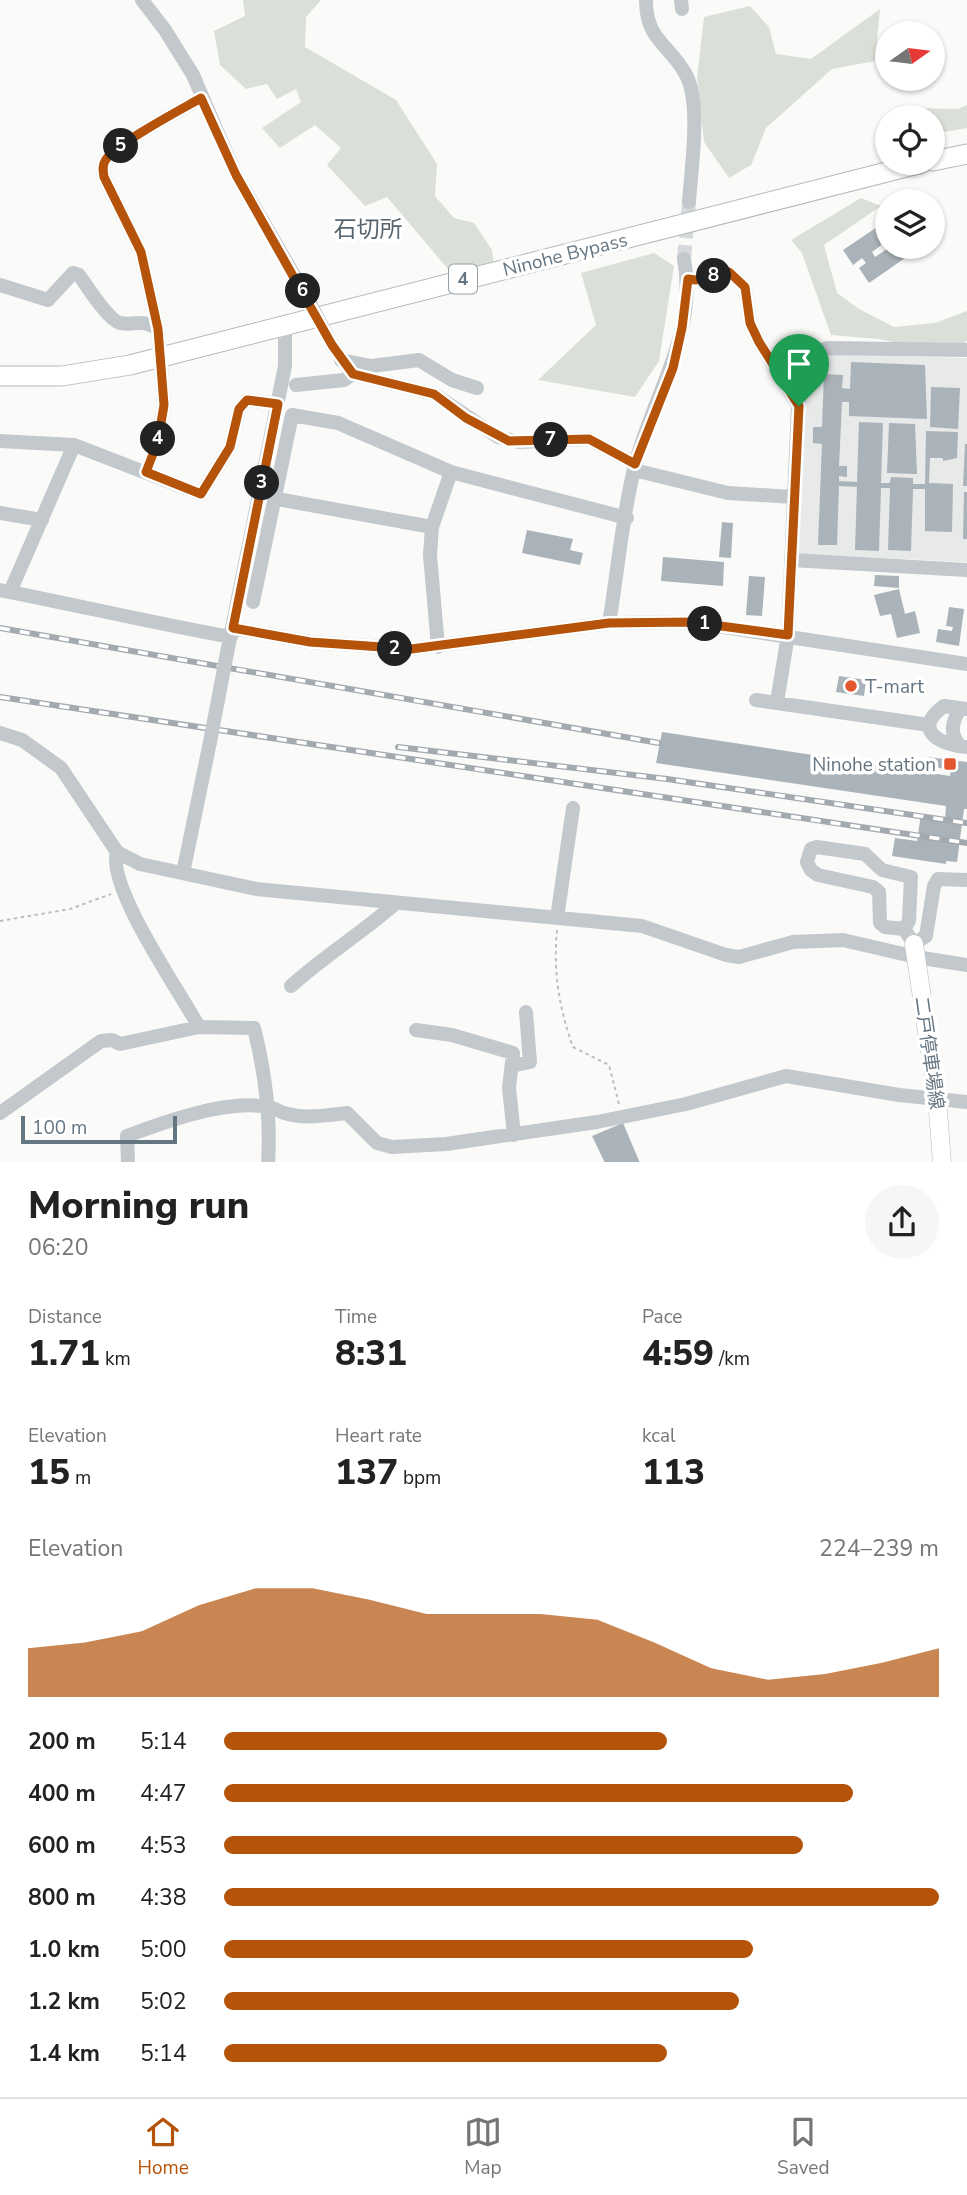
<!DOCTYPE html>
<html lang="en">
<head>
<meta charset="utf-8">
<style>
  body { margin:0; font-family:"Nunito Sans","Noto Sans JP",sans-serif; background:#f6f6f6; color:#222; height:100vh; display:flex; flex-direction:column; font-size:26px; white-space:nowrap }
  * { box-sizing:border-box; margin:0 }
  p { font-size:23px; color:#767676 }
  .icon { flex:none; width:38px; height:38px; fill:none; stroke:currentColor; stroke-width:2; stroke-linecap:round; stroke-linejoin:round }
  .map { position:relative; height:1162px; overflow:hidden }
  .drawer { display:flex; flex-direction:column; background:#fff; flex:1 }
  .drawer>* { flex:none }
  .needle { width:46px; rotate:76deg }
  .buttons { position:absolute; left:875px; top:21px; display:grid; gap:14px }
  .buttons a { display:grid; place-items:center; width:70px; height:70px; border-radius:50%; background:#fff; box-shadow:0 2px 5px #0004; font-size:35px }
  .scale { position:absolute; left:21px; bottom:18px; width:156px; box-sizing:border-box; padding-left:7px; border:4px solid #657683; border-top:0; font-size:19px; line-height:24px; white-space:nowrap; color:#657683; -webkit-text-stroke:5px #fff; paint-order:stroke }
  .pin { position:absolute; display:grid; place-items:center; width:60px; height:60px; color:#fff; margin:-72px -30px; border-radius:50% 50% 50% 0; rotate:-45deg; box-shadow:0 0 7px #0007 }
  .pin .icon { rotate:45deg }
  .km { position:absolute; width:35px; height:35px; margin:-18px; border-radius:50%; background:#222; color:#fff; font-size:19px; line-height:35px; text-align:center }
  .round { display:grid; place-items:center; flex:none; width:74px; height:74px; border-radius:37px; background:#f6f6f6 }
  .overview { display:flex; align-items:center; justify-content:space-between; height:119px; padding:0 28px }
  h1 { font-size:38px; font-weight:800; line-height:52px }
  .stats { display:grid; grid-template-columns:repeat(3,1fr); gap:10px; height:119px; padding:7px 28px }
  .stats div { display:grid; align-content:center }
  .stats b { font-size:35px; font-weight:800 }
  .stats small { font-size:19px; font-weight:400 }
  .stats p { font-size:19px }
  .chart { height:196px; padding:14px 28px }
  .chart p { display:flex; justify-content:space-between }
  .chart svg { width:100%; height:126px; margin-top:7px; fill:#b45309; opacity:.7 }
  ul { padding:0 28px; list-style:none; font-size:23px }
  li { display:grid; grid-template-columns:112px 84px 1fr; align-items:center; height:52px }
  li i { height:18px; border-radius:9px; background:#b45309 }
  .menu { display:flex; justify-content:space-around; align-items:center; height:98px; border-top:2px solid #e0e0e0; background:#fff; font-size:19px; color:#767676 }
  .menu a { display:grid; justify-items:center; gap:4px }
  .menu .current { color:#b45309 }
  .map>svg:first-child { display:block }
</style>
</head>
<body>
<div class="map">
<svg width="967" height="1163" viewBox="0 0 967 1163">
  <rect width="100%" height="100%" fill="#fafaf8"/>
  <path fill="#e8e9e9" d="M839,354l128,4v204l-170,-8 9,-192 13,-6z"/>
  <path fill="#dadfd7" d="M243,0h78l-15,17 -1,30 91,53 41,64 -2,32 19,22 20,5 18,27 2,16 -41,9 -66,-78 -22,9 -38,-41 14,-17 -26,-23 -35,23 -18,-20 39,-26 -5,-13 -19,10 -10,-15 -21,5 -26,-24 -6,-34 31,-15z
    M750,6l19,21 7,27 35,5 69,-50 -5,52 -43,8 -66,59 -15,37 -22,13 -25,-36 -7,-64 7,-61z
    M967,105v23l-34,6v-17h-28l7,-9 46,1z
    M861,198l20,8 -57,39 13,48 22,16 35,18 41,-4 32,-12v30l-18,13 -70,-15 -48,-4 -29,-82 -11,-13z
    M654,253l20,13 -15,95 -24,36 -97,-17 58,-55 -15,-52z"/>
  <path fill="#aab3b9" d="M886,221l1,20 -15,11 3,5 15,-10h31l-52,36 -10,-15 7,-5 -4,-5 -9,7 -10,-15z
    M851,362l74,3 2,54 -78,-3v-14h-7l-3,64h8v11l-8,-1v5l18,1 2,-60 24,1 -2,60h9l1,-6 22,1v6h12l1,-53 32,1 -1,26 -14,3v-3h-13l-1,25 24,1 -1,48 -27,-1v-42h-12l-2,62 -23,-1 2,-62h-9l-2,63 -24,-1 2,-63 -18,-1 -2,59h-19l4,-101 -9,-1v-16h9l2,-53 19,1 -1,13 8,1z
    M807,365l10,1 -1,20 -10,-1z
    M931,387l29,1 -2,41 -28,-2z
    M889,423l26,1 2,50 -30,-1z
    M965,444h2v42h-4z
    M964,492h3v47h-4z
    M722,522l11,1 -2,35 -12,-1z
    M527,530l46,9 -3,11 13,3 -3,12 -58,-12z
    M663,557l61,5 -1,24 -62,-5z
    M875,575l24,1v12l-25,-2z
    M749,576l16,1 -3,39 -16,-1z
    M899,589l6,25 10,-3 5,22 -23,5 -6,-24 -11,2 -6,-21z
    M949,607l15,2 -5,37 -23,-4 2,-13 14,2 1,-4 -7,-1z
    M839,676l27,4 -2,16 -28,-4z
    M662,732l288,44 1,-6 -24,-4 2,-9 38,5v47h-3l-7,53 -11,-1v3l-54,-8 3,-18 22,3 4,-27 24,5 1,-13 -290,-43z
    M623,1123l17,40h-35l-13,-27z"/>
  <g fill="none" stroke-linecap="round" stroke-linejoin="round">
    <path stroke="#d5d9db" stroke-width="14" stroke-dasharray="14 7" stroke-linecap="butt" d="M684,259l5,-57"/>
    <defs>
      <path id="major" d="M914,944l23,154 5,65"/>
      <path id="highway" d="M933,161l34,-7
        M0,376h62l68,-11 792,-202"/>
    </defs>
    <use href="#major" stroke="#b5babe" stroke-width="19"/>
    <use href="#highway" stroke="#b4b9bd" stroke-width="21"/>
    <path stroke="#bbbfc2" stroke-width="2" stroke-dasharray="3.5 3.5" stroke-linecap="butt" d="M0,921l70,-12 41,-15
      M557,930c-4,41 2,78 16,117l36,18 10,39"/>
    <path stroke="#c3c8cc" stroke-width="14" d="M142,0l23,30 28,45 43,100 69,119
      M646,0c0,40 22,43 39,73 17,28 6,96 4,129
      M681,0l1,9
      M688,279l8,1 33,-8 16,15 5,36 9,19 39,63
      M0,285l48,15 25,-27 6,2c8,11 29,45 41,48 17,3 20,-5 38,6
      M332,345l21,29 81,20 64,43 21,5 70,-3 46,25
      M341,360l30,6 48,-6 33,20 25,8
      M296,385l48,-5 9,-6
      M0,441l74,4
      M634,470l94,23 65,4
      M146,472l12,-31 6,-36 -6,-76 -17,-77 -37,-75c-1,-6 -2,-11 1,-16 8,-16 77,-52 96,-63
      M277,499l155,28
      M0,513l42,7
      M791,560l176,10
      M0,590c77,15 153,33 231,47
      M10,592l64,-147 127,49 29,-47 9,-38 8,-9 31,4
      M253,602l39,-187 46,8 113,49 176,46
      M609,623c9,-52 13,-107 26,-158 18,-70 63,-131 49,-206
      M233,628l77,14 101,7 198,-26 82,-1 276,42
      M438,647l-8,-92 2,-28 19,-55
      M227,653l58,-287v-41
      M756,700l173,25
      M777,702l11,-67 12,-273 6,-6 21,-8 140,2
      M967,709l-23,-3c-33,24 -4,39 23,41
      M0,733l22,7 39,28 56,84 23,12 116,25 386,37 84,29 13,2 54,-15 50,-2 73,17 51,8
      M960,746c-11,-13 -8,-23 0,-38
      M117,852c-11,34 63,140 82,175
      M183,873l27,-131
      M557,918l16,-110
      M904,929l5,-8 2,-44 -29,-7 -17,-16 -48,-7 -6,2 -4,13 4,8 7,5 55,12 6,5 1,31 5,4 19,2 10,15 12,-8 8,-50 4,-7 29,1
      M291,986c33,-30 71,-53 105,-83
      M416,1030l36,5 61,18 -4,35 5,47
      M512,1066l18,-4 -4,-50
      M0,1113l101,-72 11,-1 8,4 79,-17 55,1c11,44 17,89 14,135
      M128,1163l-1,-27c37,-14 100,-37 141,-29 7,1 13,6 20,7 19,5 40,1 59,-1l30,30 15,4 54,-3 151,-22 89,-18 100,-28 113,19 68,7"/>
    <use href="#major" stroke="#fff" stroke-width="18"/>
    <use href="#highway" stroke="#fff" stroke-width="19"/>
    <defs>
      <path id="rail" d="M0,628l659,115
        M0,697l967,146
        M398,747l269,32 300,44"/>
    </defs>
    <use href="#rail" stroke="#a2aab0" stroke-width="6"/>
    <use href="#rail" stroke="#fff" stroke-width="3.5" stroke-dasharray="10" stroke-linecap="butt"/>
    <path stroke="#c3c8cc" stroke-width="14" d="M305,294l27,51
      M210,742l17,-89"/>
  </g>
  <g fill="none" stroke-linecap="round" stroke-linejoin="round">
    <defs>
      <path id="route" d="M201,98l35,77 96,170 21,29 81,20 32,24 43,23 80,-2 46,25 38,-96 9,-40 6,-49 8,1 33,-8 16,15 5,36 9,19 40,64 -11,229 -97,-13 -82,1 -198,26 -101,-7 -77,-14 45,-224 -31,-4 -8,9 -9,38 -29,47 -55,-22 12,-31 6,-36 -6,-76 -17,-77 -37,-75c-1,-6 -2,-11 1,-16 8,-16 77,-52 96,-63z"/>
    </defs>
    <use href="#route" stroke="#fff" stroke-width="14"/>
    <use href="#route" stroke="#b45309" stroke-width="9"/>
  </g>
  <g fill="#e4572e" stroke="#fff" stroke-width="2.5">
    <circle cx="851" cy="686" r="7"/>
    <rect x="943" y="757" width="14" height="14" rx="3.5"/>
  </g>
  <g text-anchor="middle" stroke-width="7" stroke-linejoin="round" paint-order="stroke">
    <rect fill="#fff" stroke="#939fa8" stroke-width="2" x="449" y="264.5" width="28" height="29" rx="5"/>
    <g font-size="18" font-weight="bold" fill="#657683">
      <text x="463" y="285">4</text>
    </g>
    <g font-size="19" fill="#657683" stroke="#fff">
      <text transform="translate(565 254) rotate(-14)" y="7">Ninohe Bypass</text>
      <text transform="translate(930 1053) rotate(82)" y="7">二戸停車場線</text>
    </g>
    <g font-size="19" fill="#657683" stroke="#fff" text-anchor="start">
      <text x="865" y="693">T-mart</text>
      <text x="936" y="771" text-anchor="end">Ninohe station</text>
    </g>
    <g font-size="23" fill="#57646e" stroke="#fff">
      <text x="368" y="237">石切所</text>
    </g>
  </g>
</svg>
<div class="buttons">
<a><svg class="needle" viewBox="-14 -14 28 28"><path d="M0-13l5 13h-10z" fill="#e53935"/><path d="M0 13l5-13h-10z" fill="#767676"/></svg></a>
<a><svg class="icon" aria-label="locate" viewBox="0 0 24 24"><circle cx="12" cy="12" r="6"/><path d="M12 2v4M12 18v4M2 12h4M18 12h4"/></svg></a>
<a><svg class="icon" aria-label="layers" viewBox="0 0 24 24"><path d="M12 4l9 5-9 5-9-5zM3 14l9 5 9-5"/></svg></a>
</div>
<div class="scale">100 m</div>
<div class="pin" style="left:799px;top:406px;background:#1e9e55"><svg class="icon" aria-label="arrive" viewBox="0 0 24 24"><path d="M6 21V4h12l-3 4 3 4H6"/></svg></div>
<b class="km" style="left:705px;top:624px">1</b>
<b class="km" style="left:395px;top:649px">2</b>
<b class="km" style="left:262px;top:483px">3</b>
<b class="km" style="left:158px;top:439px">4</b>
<b class="km" style="left:121px;top:146px">5</b>
<b class="km" style="left:303px;top:291px">6</b>
<b class="km" style="left:551px;top:440px">7</b>
<b class="km" style="left:714px;top:276px">8</b>
</div>
<section class="drawer">
<div class="overview"><div><h1>Morning run</h1><p>06:20</p></div><a class="round"><svg class="icon" aria-label="share" viewBox="0 0 24 24"><path d="M12 15V3M7 8l5-5 5 5M5 13v7h14v-7"/></svg></a></div>
<div class="stats">
<div><p>Distance</p><b>1.71<small> km</small></b></div>
<div><p>Time</p><b>8:31</b></div>
<div><p>Pace</p><b>4:59<small> /km</small></b></div>
</div>
<div class="stats">
<div><p>Elevation</p><b>15<small> m</small></b></div>
<div><p>Heart rate</p><b>137<small> bpm</small></b></div>
<div><p>kcal</p><b>113</b></div>
</div>
<div class="chart"><p><span>Elevation</span>224–239 m</p>
<svg viewBox="0 0 160 44" preserveAspectRatio="none"><path d="M0 44V27L10 25L20 21L30 12L40 6L50 6L60 10L70 15L80 15L90 15L100 17L110 25L120 34L130 38L140 36L150 32L160 27V44z"/></svg>
</div>
<ul>
<li><b>200 m</b>5:14<i style="width:62%"></i></li>
<li><b>400 m</b>4:47<i style="width:88%"></i></li>
<li><b>600 m</b>4:53<i style="width:81%"></i></li>
<li><b>800 m</b>4:38<i style="width:100%"></i></li>
<li><b>1.0 km</b>5:00<i style="width:74%"></i></li>
<li><b>1.2 km</b>5:02<i style="width:72%"></i></li>
<li><b>1.4 km</b>5:14<i style="width:62%"></i></li>
</ul>
</section>
<nav class="menu">
<a class="current"><svg class="icon" aria-label="home" viewBox="0 0 24 24"><path d="M3 11l9-7 9 7M6 9v11h12V9"/></svg>Home</a>
<a><svg class="icon" aria-label="map" viewBox="0 0 24 24"><path d="M3 6l6-2 6 2 6-2v14l-6 2-6-2-6 2zM9 4v14M15 6v14"/></svg>Map</a>
<a><svg class="icon" aria-label="saved" viewBox="0 0 24 24"><path d="M7 4h10v16l-5-4-5 4z"/></svg>Saved</a>
</nav>
</body>
</html>
